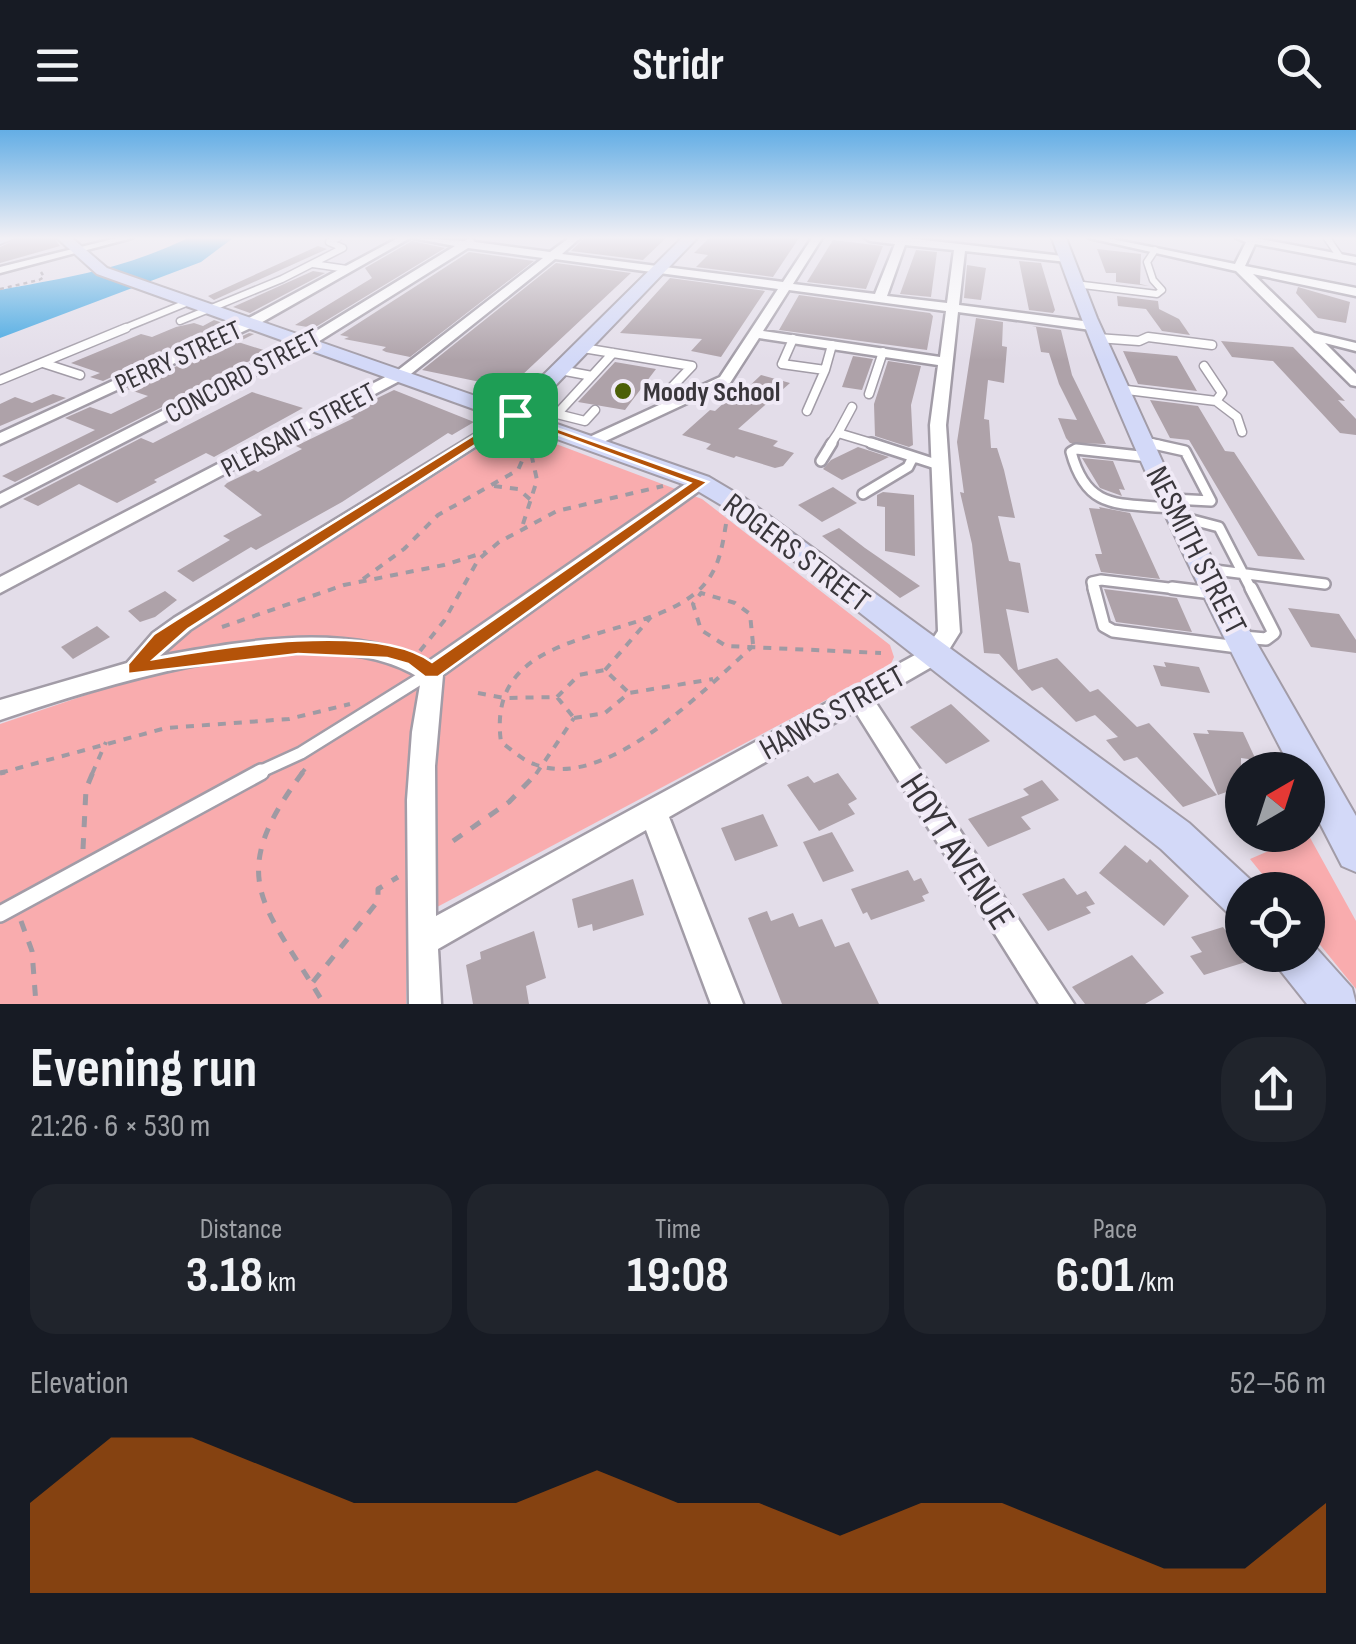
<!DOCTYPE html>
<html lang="en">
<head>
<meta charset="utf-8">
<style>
  body { margin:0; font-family:"Sofia Sans Condensed",sans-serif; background:#20242c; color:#f1f3f6; height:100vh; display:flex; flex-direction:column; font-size:38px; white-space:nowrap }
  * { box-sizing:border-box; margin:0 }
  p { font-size:32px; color:#9ea1a6 }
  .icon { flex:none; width:55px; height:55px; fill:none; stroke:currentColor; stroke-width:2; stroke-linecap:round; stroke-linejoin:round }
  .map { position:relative; height:874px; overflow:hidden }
  .details { display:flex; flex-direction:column; background:#171b24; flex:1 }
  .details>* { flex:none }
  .needle { width:65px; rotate:39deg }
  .controls { position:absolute; left:1225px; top:622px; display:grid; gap:20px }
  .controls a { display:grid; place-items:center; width:100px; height:100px; border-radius:50%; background:#171b24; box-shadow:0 5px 15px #0003; font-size:50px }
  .pin { position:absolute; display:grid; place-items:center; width:85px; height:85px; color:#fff; margin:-42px; border-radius:20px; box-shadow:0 5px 15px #0006 }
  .round { display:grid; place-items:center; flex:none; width:105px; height:105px; border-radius:40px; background:#20242c }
  .summary { display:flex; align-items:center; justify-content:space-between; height:170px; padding:0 30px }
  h1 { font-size:55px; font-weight:700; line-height:75px }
  .metrics { display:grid; grid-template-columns:repeat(3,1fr); gap:15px; height:170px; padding:10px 30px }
  .metrics div { display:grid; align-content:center; border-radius:25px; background:#20242c; text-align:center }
  .metrics b { font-size:50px; font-weight:700 }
  .metrics small { font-size:28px; font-weight:400 }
  .metrics p { font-size:28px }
  .chart { height:280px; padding:20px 30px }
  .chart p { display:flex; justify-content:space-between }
  .chart svg { width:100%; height:180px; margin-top:10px; fill:#b45309; opacity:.7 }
  header { display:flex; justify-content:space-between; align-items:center; height:130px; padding:0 30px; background:#171b24; font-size:45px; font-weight:700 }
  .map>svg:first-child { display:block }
</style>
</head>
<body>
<header><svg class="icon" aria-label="menu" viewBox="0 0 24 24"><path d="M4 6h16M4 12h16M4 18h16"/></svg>Stridr<svg class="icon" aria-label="search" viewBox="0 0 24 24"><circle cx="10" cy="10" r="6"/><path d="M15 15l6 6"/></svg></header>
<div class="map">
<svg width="1356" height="874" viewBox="0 0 1356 874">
  <rect width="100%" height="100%" fill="#e3dde9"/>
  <path fill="#f9acae" d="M511,297l191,72 188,146 4,12 -4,9 -483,257 -1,81h-406v-280l98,-33z
    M1308,704l48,87v68l-48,-59v-40h-33l-25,-31z"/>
  <path fill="#3fa5e1" d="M188,108h45l-32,24 -201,76v-48c69,-13 124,-21 188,-52z"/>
  <path fill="#aea2a9" d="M19,108h35l6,8 -60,17v-16z
    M584,108h82l-23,22 -72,-9z
    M709,108h90l-26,39 -77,-10 12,-12 -14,-2z
    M833,110l50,6 -17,43 -59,-7z
    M412,111l33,7 -131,80 -19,-3 77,-47 -7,-10z
    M318,116l9,3 -113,51 -6,-4z
    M1097,119l44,5 -1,30 9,2 -33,-4v-9h-10z
    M916,120l21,2 -6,45 -31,-3z
    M469,122l65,9 -124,96 -24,-5 -4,-2 4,-3 -42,-8 5,-2 -9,-2z
    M1019,131l22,2 14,47 -2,3 -24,-3z
    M556,133l75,10 -128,120 -19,-4 6,-5 -68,-14z
    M967,135l19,3 -5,32 -17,-2z
    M313,141l12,2 -75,40 -17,-6z
    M670,148l95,13 -44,66 -30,-6 11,-12 -82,-6z
    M1298,157l52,15 -4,21 -28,-5 -22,-25z
    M799,165l131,18 3,3 -6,34 -148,-20z
    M1117,166l41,5 1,8 20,10 11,16 -28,-4 -16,-22 -28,-3z
    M976,188l27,4 -1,24 5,1 -3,36 -16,-3 -4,39 5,1 2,28h6l7,22 11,48 -17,-2 11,45 11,2 9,50 -23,-4 12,61 39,-12 33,34 8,-3 39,38 12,-4 68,72 -34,12 -46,-50 -13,4 -18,-21 12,-3 -23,-22 -19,7 -34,-35 -10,4 -33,-37 -15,-1 -12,-109 -12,-52 4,1 -7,-51z
    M214,190l12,4 -123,57 -13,-4 10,-4 -29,-10 70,-29 11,3 24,-10 18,-4 9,3z
    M1032,196l29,4 11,45 34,69 -36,-1 -4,-5 -8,-20 19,2 -18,-36 -10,-31 -8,-1 -5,-25z
    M249,203l5,1 -16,8 32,10 -59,26 4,2 -200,102 -13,-6 93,-46 -30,-12 25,-11 21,7 37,-18 -21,-7z
    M1221,211l72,6 52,54 -7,-1 18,19v16l-16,-2 -67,-72 -41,-4z
    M1123,221l54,5 20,35 -59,-7z
    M853,226l20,3 -11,31 -20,-3z
    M888,231l33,5 -10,39 2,40 -4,2 -34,-11 -1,-32z
    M615,232l41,7 -31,41 -47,-8z
    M761,245l29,8 -52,46 40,12 -5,5 21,7 -11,13 -8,2 -39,-12 -2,2 -28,-9 5,-5 -29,-9 28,-25 5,1 22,-20 6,1z
    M394,260l80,32 -22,13 -4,-2 -106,69 -86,48 -5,-3 -58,35 -16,-11 53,-31 -7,-4 39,-21 -38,-29 3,-3 27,-13 4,2 44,-23 -6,-3 58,-28 -10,-4z
    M252,262l51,16 -89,49 -8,-4 -52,27 3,2 -40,21 -38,-19 -41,22 -15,-7 118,-61 12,5z
    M53,264l13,4 -66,28v-22l15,-7 17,6z
    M1150,270l48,6 27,45 9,1 71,108 -47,-4 -69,-116 -19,-2z
    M858,317l31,10 -47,23 -19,-11 8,-9z
    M1082,328l31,3 12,29 -6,-1 3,7 -22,-8z
    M833,357l24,16 -35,19 -24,-17z
    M883,362l31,3 1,61 -30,-5v-44l-8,-1v-11z
    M1099,377l31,6 30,66 -59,-7 -6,-18h7l-13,-46 11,1z
    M839,398l26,20 55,38 -20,12 -78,-62z
    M1104,459l73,9 15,34 -76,-10z
    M165,461l12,9 -22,17 -15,5 -12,-11z
    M1288,478l51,6 17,26v13l-45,-6z
    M97,496l13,11 -37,22 -12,-12z
    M1164,532l35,5 11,26 -49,-7 -8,-21 13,2z
    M951,574l39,37 -44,23 -36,-37z
    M1207,600l36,2 13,28 -15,-2 1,55 -10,-23 -14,5 -25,-62 16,1z
    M838,643l19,26 -9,5 7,10 -36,17 -32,-46 21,-9 6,7z
    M1042,650l17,20 -38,17 10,12 -43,18 -20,-28 61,-24 -6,-6z
    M763,684l15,32 -43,15 -14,-33z
    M832,702l22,39 -31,11 -20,-40z
    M1125,715l22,18 3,-4 39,37 -25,30 -65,-53z
    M908,740l6,11 7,-3 8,15 -7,3 3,5 -54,19 -4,-8 -4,2 -12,-25z
    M1064,748l13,17 9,-4 9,13 -9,3 5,6 -43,18 -26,-37z
    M633,749l11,36 -51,16 -1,-7 -14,4 -6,-29z
    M767,781l4,10 22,-8 6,14 23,-8 13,28 14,-5 30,62h-97l-34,-86z
    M1223,797l26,34 -45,14 -14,-19 12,-4 -11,-15z
    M534,801l12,47 -20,8 3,18h-56l-7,-39 15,-6 -1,-7z
    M1132,825l32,38 -19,11h-60l-13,-17z"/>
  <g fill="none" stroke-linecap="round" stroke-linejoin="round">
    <defs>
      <path id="lane-far4" d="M1327,108l13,19
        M313,134l34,5
        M1075,154l82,10 5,-4 -9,-10 -6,-18 8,-12
        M180,191l102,-42 61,-31 -14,-6 9,-4
        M120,200l71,-29"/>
      <path id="lane-far3" d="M1097,208l42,3 9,-4 64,8
        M793,209l-11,25 43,6 -18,41
        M583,218l109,18 -20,21 18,11
        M43,233l37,12
        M560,240l32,6 -35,38 28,7 10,-11
        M825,240l7,-25
        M592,246l21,-23
        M0,250l126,-52
        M1119,259l97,12 6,-8 -18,-27
        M869,264l14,-42
        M1216,271l21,16 5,15
        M852,277l-14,26 40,12
        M1145,312l15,3
        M830,315l8,-12"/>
      <path id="lane-far2" d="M871,313l71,23
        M1149,313l36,8 26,50 -39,-2
        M1149,327l-73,-8 -5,3c16,59 47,51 100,56
        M821,331l11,-18
        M863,364l45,-27 3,-6
        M1181,387l38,10 33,64
        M1207,439l118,15
        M1094,461l-2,-9 9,-2 93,11"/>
      <path id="lane-far1" d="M1094,458l10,38 9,5 125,16
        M1172,458l40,5
        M1243,507l23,2 8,-6 -23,-45
        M255,644l46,-21 130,-81"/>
      <path id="lane" d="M0,784l261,-142"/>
      <path id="street" d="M117,108h15l-132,35v-6z
        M398,108h12l-153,87 -257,119v-11l247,-114z
        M413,108l51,3 7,-3 4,4 75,10 19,-14h11l-18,16 221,28 29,-44h10l-29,46 82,10 20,-50 -25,-3 -5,-3h42l164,19 1,2 -5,3 -102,-11 -6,54 132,17 6,4 -6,4 -133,-18 -12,113 14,207 -18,29 -68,39 200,304h-35l-184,-293 -186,106 74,187h-32l-65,-174 -208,119 3,55h-32l-2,-204 5,-68 9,-53c-96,-65 -318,6 -421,41v-20l127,-37 26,-30 21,-15 341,-208 5,2v6l-330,212 -30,26c89,-16 184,-34 269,5l265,-183h12l3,4 -3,4 -263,189 -8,91 1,150 490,-267 12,-18 -8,-206 8,-60 -179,-27 -29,45 -133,62h-12v-6l135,-62 58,-88 -223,-30 -148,118 -407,216v-16l397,-206 146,-113 -75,-10 -155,97 -313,161v-12l303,-155 152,-93zM905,115l49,5 -7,53 -60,-7zM789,160l157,21 -6,46 -177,-26z
        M1089,108h18l128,26 11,-22 -10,-4h19l101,19v6l-101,-19 -10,22 111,22v8l-103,-22 61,59 42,10v8l-31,-8 31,31v12l-5,-1 -115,-114z"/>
      <path id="secondary" d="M0,108h15l-15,6z
        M57,108h15l35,30 403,140 172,-170h15l-169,176 181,63 37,22 443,324 67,62 3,5h-17v29l-14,-6 -67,-64 -433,-340 -37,-22 -594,-213z
        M1052,108h14l31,80 71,156 80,154 108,188v56l-14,-6 -34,-66v-30h-16c-91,-173 -175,-347 -240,-532z
        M1308,809l44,49 4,16h-49l-27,-34 -7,-15h35z"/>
    </defs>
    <use href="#lane-far4" stroke="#a29ca7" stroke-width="9"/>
    <use href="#lane-far3" stroke="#a29ca7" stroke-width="11"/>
    <use href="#lane-far2" stroke="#a29ca7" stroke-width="14"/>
    <use href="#lane-far1" stroke="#a29ca7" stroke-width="16"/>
    <use href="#lane" stroke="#a29ca7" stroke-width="20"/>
    <use href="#street" stroke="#a29ca7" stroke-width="5"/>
    <use href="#secondary" stroke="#a29ca7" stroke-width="4"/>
    <path stroke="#9f9aa3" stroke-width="2.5" stroke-dasharray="4 4" stroke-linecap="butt" d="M0,159l39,-9 5,-3 -3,-5
      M526,307l6,8"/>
    <path stroke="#9f9aa3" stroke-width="4" stroke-dasharray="8 8" stroke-linecap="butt" d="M494,356l24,3 14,12
      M523,394l14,-44 -6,-27
      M726,394c-4,24 -7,45 -24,63 -57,59 -218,34 -201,155 10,7 21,18 33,22 71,29 171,-75 219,-118
      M363,449l41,-30 34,-34 80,-45 12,-27
      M222,497l122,-42 100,-20 42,-13
      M753,514l-3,-30 -15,-11 -34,-10 -8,11 8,26 25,16 155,7
      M420,521l24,-30 34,-61 21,-18 58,-31 106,-25
      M605,540l46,-53
      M478,563l26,5 53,-1 17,21
      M557,567l22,-22 26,-5 23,22
      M574,588l31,-5 24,-20 84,-14
      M0,643l166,-45 123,-9 61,-15
      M92,644l14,-32
      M301,644l4,-5
      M536,644l38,-56"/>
    <path stroke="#9f9aa3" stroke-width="5" stroke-dasharray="11 11" stroke-linecap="butt" d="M303,642c-80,107 -39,131 21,232
      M0,643l5,-1
      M453,711l56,-39 29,-30
      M83,719l3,-60 7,-17
      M21,791l11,30 4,53
      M313,852l65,-81v-12l20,-12"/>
    <use href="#lane-far4" stroke="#fff" stroke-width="6"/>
    <use href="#lane-far3" stroke="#fff" stroke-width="8"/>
    <use href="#lane-far2" stroke="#fff" stroke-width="9"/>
    <use href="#lane-far1" stroke="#fff" stroke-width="11"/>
    <use href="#lane" stroke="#fff" stroke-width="15"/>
    <use href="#street" fill="#fff" fill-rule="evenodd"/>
    <use href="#secondary" fill="#d3d9f8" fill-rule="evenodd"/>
  </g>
  <linearGradient id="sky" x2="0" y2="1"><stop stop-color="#64aee5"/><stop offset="0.47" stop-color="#f2f0f5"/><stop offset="1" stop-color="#f2f0f5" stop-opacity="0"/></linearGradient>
  <rect width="1356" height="230" fill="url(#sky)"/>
  <path fill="#b45309" stroke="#fff" stroke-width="2.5" fill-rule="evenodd" d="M511,282l197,70 -270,195h-13l-17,-13 -21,-6 -89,-4 -170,20v-10l26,-30 22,-14zM516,289l174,64 -258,179c-56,-41 -211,-15 -278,-3l34,-30z"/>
  <circle fill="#4c6007" stroke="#f0eaf6" stroke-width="4" cx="623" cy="261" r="10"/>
  <g text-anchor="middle" stroke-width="8" stroke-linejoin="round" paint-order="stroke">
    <g font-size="28" fill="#39363b" stroke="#f0eaf6">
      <text transform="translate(178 226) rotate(-25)" y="10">PERRY STREET</text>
      <text transform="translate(242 245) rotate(-28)" y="10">CONCORD STREET</text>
      <text transform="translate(298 299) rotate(-28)" y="10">PLEASANT STREET</text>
    </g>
    <g font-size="28" font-weight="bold" fill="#39363b" stroke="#f0eaf6" text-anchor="start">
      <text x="643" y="271">Moody School</text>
    </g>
    <g font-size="32" fill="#39363b" stroke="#f0eaf6">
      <text transform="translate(1197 420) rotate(63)" y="11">NESMITH STREET</text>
      <text transform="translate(797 422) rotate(37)" y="11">ROGERS STREET</text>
      <text transform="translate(832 582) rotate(-29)" y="11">HANKS STREET</text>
    </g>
    <g font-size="38" fill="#39363b" stroke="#f0eaf6">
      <text transform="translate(958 721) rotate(57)" y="13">HOYT AVENUE</text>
    </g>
  </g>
</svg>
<div class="controls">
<a><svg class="needle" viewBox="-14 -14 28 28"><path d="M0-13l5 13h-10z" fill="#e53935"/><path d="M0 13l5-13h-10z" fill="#9ea1a6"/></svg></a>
<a><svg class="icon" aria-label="locate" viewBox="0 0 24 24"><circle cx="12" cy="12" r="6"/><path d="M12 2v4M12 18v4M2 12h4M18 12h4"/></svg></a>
</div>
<div class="pin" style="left:515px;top:285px;background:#1e9e55"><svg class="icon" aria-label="arrive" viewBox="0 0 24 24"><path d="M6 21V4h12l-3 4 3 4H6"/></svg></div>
</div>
<section class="details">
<div class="summary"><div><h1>Evening run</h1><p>21:26 · 6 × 530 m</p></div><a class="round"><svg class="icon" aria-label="share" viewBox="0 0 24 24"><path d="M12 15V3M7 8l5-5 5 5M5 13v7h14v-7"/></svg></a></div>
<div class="metrics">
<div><p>Distance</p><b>3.18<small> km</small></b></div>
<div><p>Time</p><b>19:08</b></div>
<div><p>Pace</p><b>6:01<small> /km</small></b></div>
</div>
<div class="chart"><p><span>Elevation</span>52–56 m</p>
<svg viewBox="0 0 160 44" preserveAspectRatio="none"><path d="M0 44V22L10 6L20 6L30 14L40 22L50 22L60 22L70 14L80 22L90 22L100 30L110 22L120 22L130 30L140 38L150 38L160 22V44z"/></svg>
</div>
</section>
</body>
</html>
